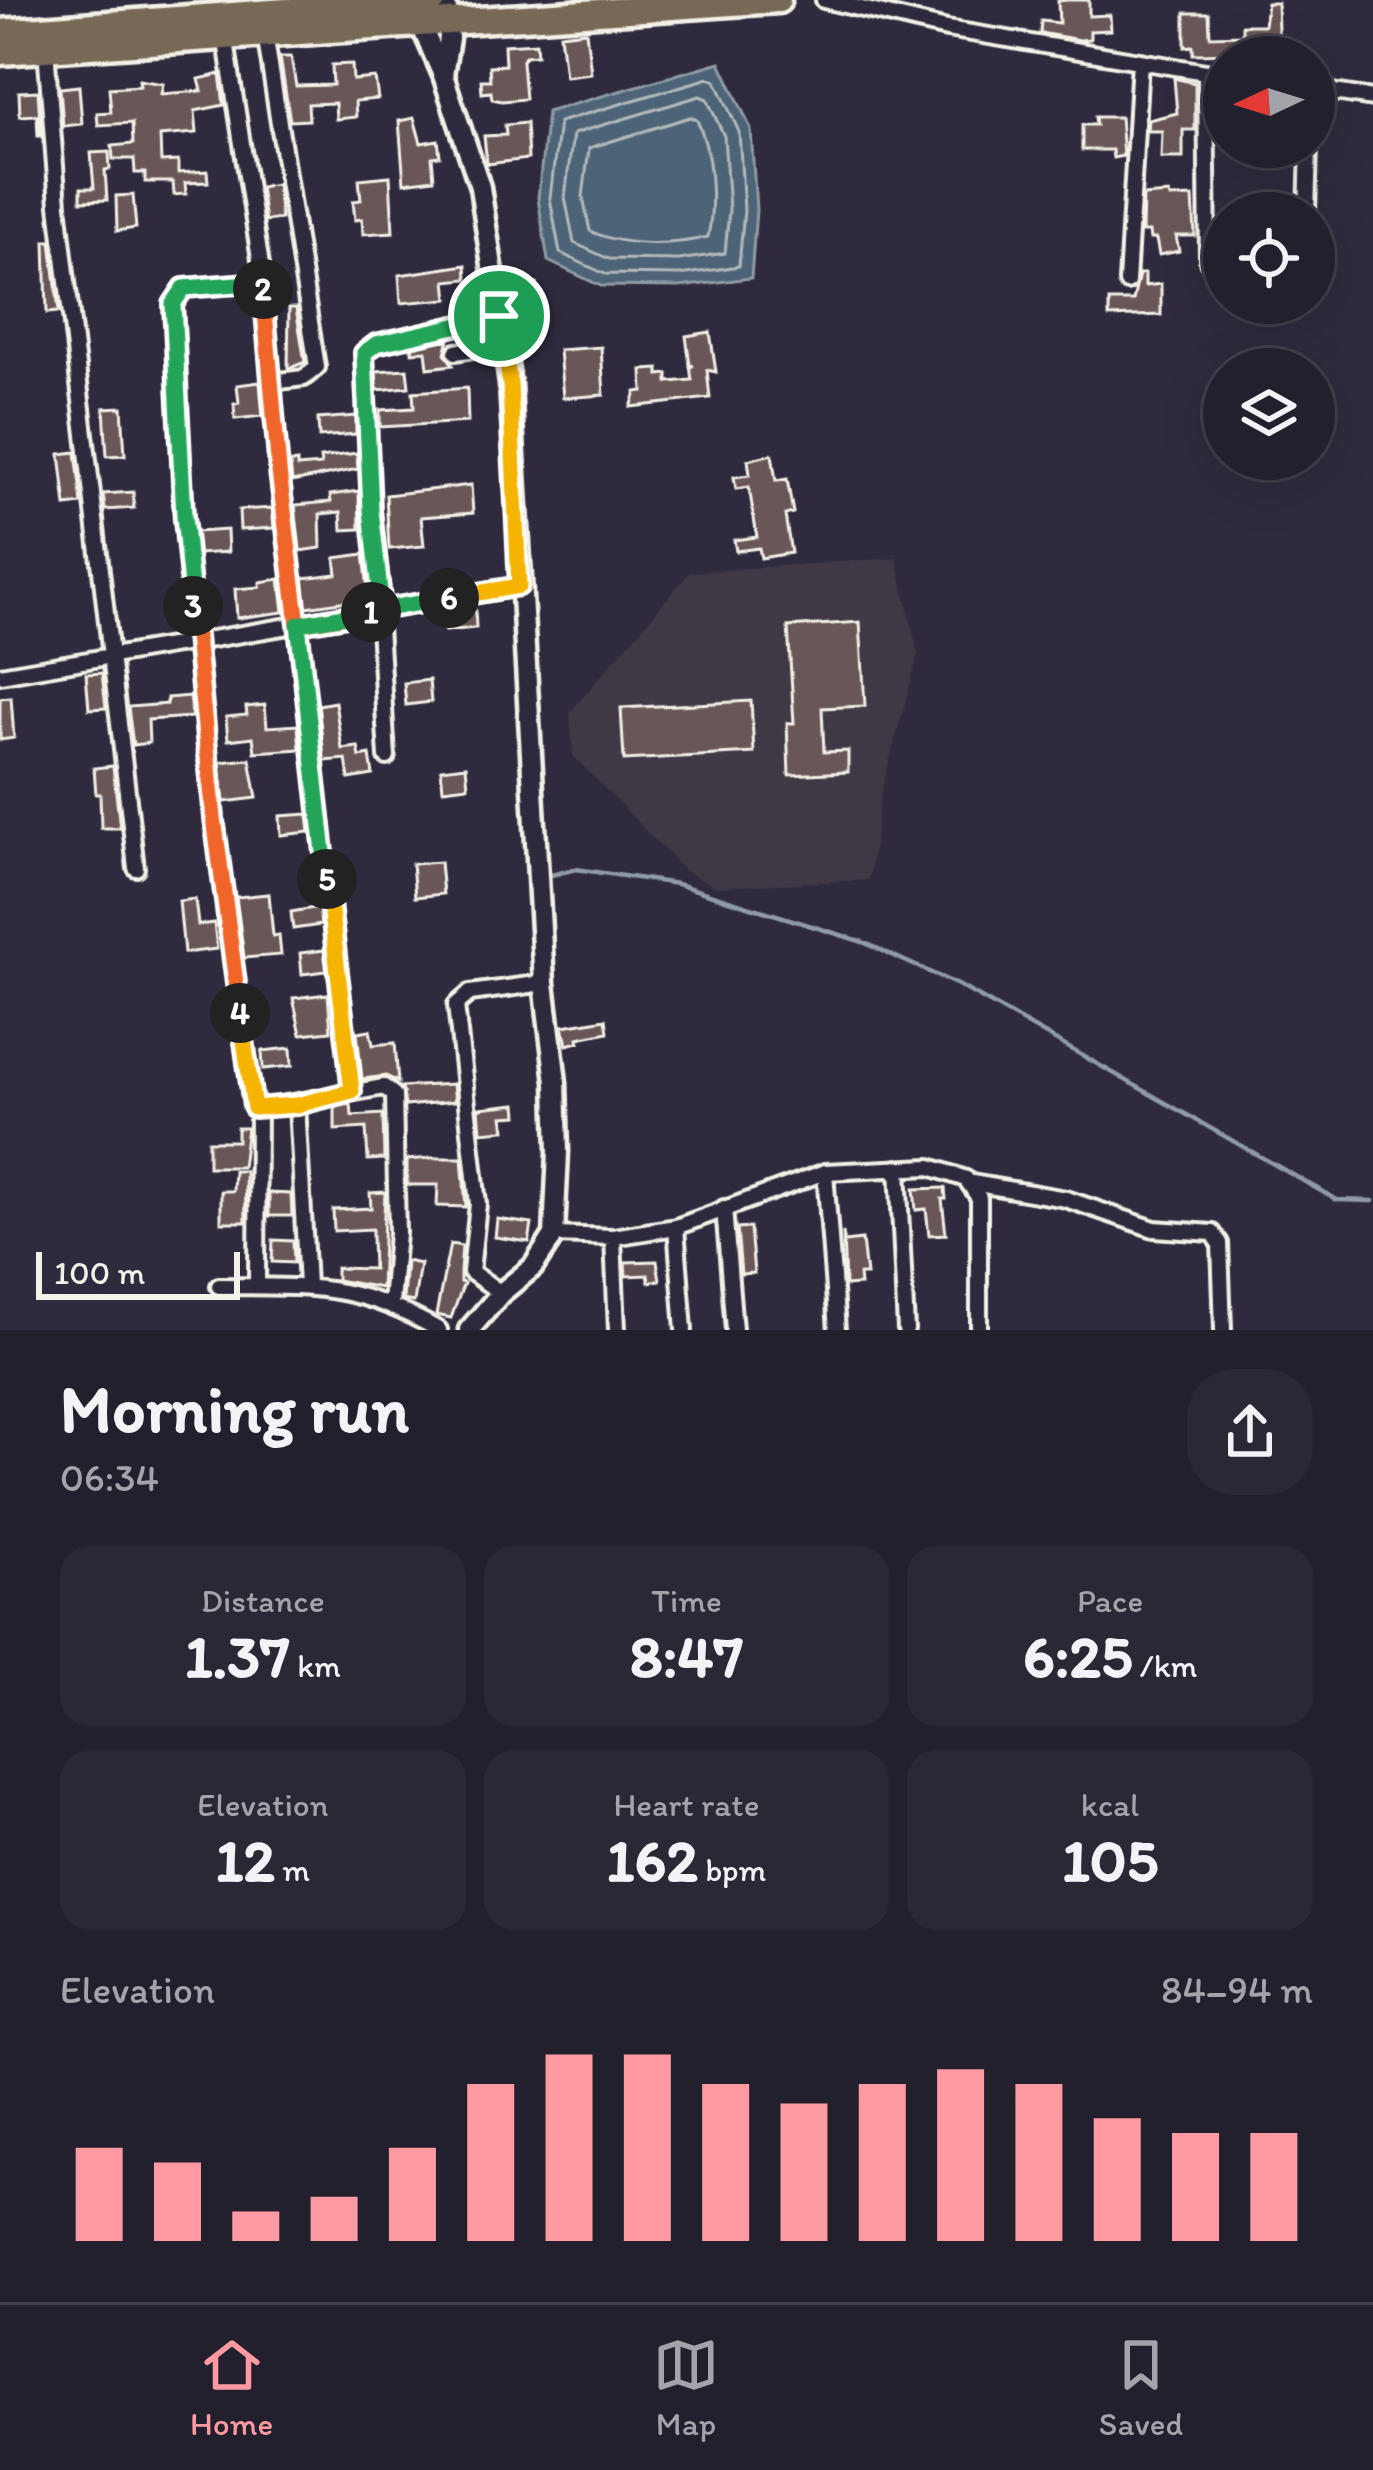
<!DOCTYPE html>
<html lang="en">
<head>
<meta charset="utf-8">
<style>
  body { margin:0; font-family:Itim,sans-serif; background:#2b2836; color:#f1f3f6; height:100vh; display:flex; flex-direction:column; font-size:45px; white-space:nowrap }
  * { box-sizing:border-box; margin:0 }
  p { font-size:39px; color:#a3a3aa }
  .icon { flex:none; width:66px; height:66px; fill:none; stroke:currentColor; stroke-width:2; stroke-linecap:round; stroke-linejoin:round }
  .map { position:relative; height:1330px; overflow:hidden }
  .details { display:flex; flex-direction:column; background:#23202e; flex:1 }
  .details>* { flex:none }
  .needle { width:78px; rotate:266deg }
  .buttons { position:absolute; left:1203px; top:36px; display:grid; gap:24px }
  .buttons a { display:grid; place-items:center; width:132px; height:132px; border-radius:50%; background:#23202e; box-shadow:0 12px 48px #0002,0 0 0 3px #403e4a; font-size:60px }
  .scale { position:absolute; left:36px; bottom:30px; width:204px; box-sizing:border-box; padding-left:12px; border:6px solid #f4f1e8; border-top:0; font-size:33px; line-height:42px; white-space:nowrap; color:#f4f1e8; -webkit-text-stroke:9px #2f2a3d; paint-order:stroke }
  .pin { position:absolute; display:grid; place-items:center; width:102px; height:102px; color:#fff; margin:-51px; border:6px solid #fff; border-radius:50%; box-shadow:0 3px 12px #0007 }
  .km { position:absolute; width:60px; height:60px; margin:-30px; border-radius:50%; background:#222; color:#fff; font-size:33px; line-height:60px; text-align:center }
  .round { display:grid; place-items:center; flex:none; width:126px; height:126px; border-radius:48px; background:#2b2836 }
  .headline { display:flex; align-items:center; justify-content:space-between; height:204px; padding:0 60px }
  h1 { font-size:66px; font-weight:700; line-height:90px }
  .stats { display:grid; grid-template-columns:repeat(3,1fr); gap:18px; height:204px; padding:12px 60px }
  .stats div { display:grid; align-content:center; border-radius:30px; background:#2b2836; text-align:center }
  .stats b { font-size:60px; font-weight:700 }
  .stats small { font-size:33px; font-weight:400 }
  .stats p { font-size:33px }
  .chart { height:336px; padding:24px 60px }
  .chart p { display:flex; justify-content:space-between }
  .chart svg { width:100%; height:216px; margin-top:12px; stroke:#ff9aa2; stroke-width:6 }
  .menu { display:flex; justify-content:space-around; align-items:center; height:168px; border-top:3px solid #403e4a; background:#23202e; font-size:33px; color:#a3a3aa }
  .menu a { display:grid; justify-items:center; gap:6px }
  .menu .active { color:#ff9aa2 }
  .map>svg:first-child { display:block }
</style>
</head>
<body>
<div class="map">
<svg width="1373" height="1330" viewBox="0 0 1373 1330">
  <rect width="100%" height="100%" fill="#2f2a3d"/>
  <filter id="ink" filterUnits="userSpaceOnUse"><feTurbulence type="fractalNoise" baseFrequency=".00833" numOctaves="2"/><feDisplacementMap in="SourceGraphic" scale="24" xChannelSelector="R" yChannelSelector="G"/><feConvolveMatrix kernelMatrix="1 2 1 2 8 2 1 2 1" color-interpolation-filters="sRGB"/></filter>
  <g filter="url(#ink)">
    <path fill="#403845" d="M897,558l21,97 -37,138 -12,87 -152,7 -32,-16 -112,-115 -3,-44 120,-140z"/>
    <path fill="#4e6478" stroke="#909ca5" stroke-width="3" d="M720,62l31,67 5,81 -5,68 -71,9 -79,-1 -53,-25 -10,-63 9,-86z"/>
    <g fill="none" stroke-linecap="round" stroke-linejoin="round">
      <path stroke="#b2b9bb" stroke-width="3" d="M709,78l7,3 23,51 5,78 -5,56 -59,9 -75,-1 -45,-21 -10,-55 9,-76z
        M700,96l7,3 17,37 5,74 -4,43 -46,7 -70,-1 -35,-16 -9,-46 8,-63z
        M690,117l7,3c15,32 18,82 11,117 -36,9 -85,10 -118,-6l-7,-34 6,-49z"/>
      <path stroke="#909ca5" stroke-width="4.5" d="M551,875l25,-6 101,15 186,58 95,43 379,215 36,1"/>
    </g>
    <path fill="#695757" stroke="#f4f1e8" stroke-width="3" d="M1067,0h22v16l21,-1 1,15 -21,1v8l-10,1 -40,-7 1,-12 18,2 -1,-22z
      M1267,3h10l2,54h-38v-4l-48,1v-8l-8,1v-34h24l1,23 32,-1v-10h22z
      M586,31l5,42 -26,3 -5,-42z
      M536,43l1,12 -12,1 -3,5 3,38 -23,2 -10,-2 -1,-7 -9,1 -1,-13h9l-1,-14 16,-1 -1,-20z
      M280,57h11l5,29 37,-1 -1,-20 20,-1 1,16 22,-2 3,21 -23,2 1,16 -20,2 -1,-16 -27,1 1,16 -19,1z
      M220,74l4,31 -29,6 2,22 -37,3 1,26 17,-1v12l29,-2 1,11 -23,1 1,11 -12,1 -1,-13h-28v-9h-10l-1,-14h-21l-1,-13 21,-2 -1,-21 -34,2 -1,-12 14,-1 -2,-24 31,-2 -1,-6 24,4 -2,10 41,-3 -3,-12z
      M1174,78l21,5v47h-12v28h-22l1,-27h-15l1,-11 29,-7z
      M79,86l3,38 -19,2 -3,-38z
      M38,91l3,45h-3l-1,-21 -17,1 -1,-24z
      M1095,117h25l3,39 -10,2 -1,-8h-30v-25h14z
      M414,118l7,25 17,-3 2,16 -8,1 2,22 -30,4 -5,-62z
      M526,123l2,36 -41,5 -3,-28 22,-1 -1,-10z
      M109,152l1,17 -5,1 2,30 -26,1v-13h13l-3,-35z
      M390,176l3,56 -30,2 -1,-15 -7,1 -2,-19 8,-1 -2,-21z
      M277,184l4,35 -16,2 -5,-34z
      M1169,194l1,4 23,-1 2,39h-19l3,15 -20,4 -3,-16h-6l-1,-7h-7l1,-36z
      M133,195l3,33 -19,3 -1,-35z
      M45,241h6l8,71 -12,1z
      M466,265l1,14 -21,2 2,18 -47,4 -2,-28z
      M1139,274h6v12l16,-2v31l-52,2v-16h24z
      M537,284l1,28 -18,1 -2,-28z
      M289,308h7l9,54 -17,7z
      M710,332l6,40 -9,-2 3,28 -79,9 5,-15 7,-1 -1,-21 17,-1v6l9,-1v8l24,-2 -2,-14h4l-4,-1 -4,-29z
      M449,339l-4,14 8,12 -25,3 -2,-17 -14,1v-5z
      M601,347l3,48 -41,3 -4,-48z
      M407,369l2,18 -32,3 -1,-19z
      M260,382l3,34 -28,3 -1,-15 5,-1 -2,-18z
      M467,388l1,34 -88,5v-17l34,-2 -1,-16z
      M122,407l3,48 -18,1 -3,-48z
      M356,416v18l-37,3 -1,-18z
      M76,452l6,52 -16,2 -6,-52z
      M357,453l1,16 -66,13 -2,-19 7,-1v5l24,-2 -1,-7z
      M772,454l4,27 11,-2 6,34 -8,2 6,38 -30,5 -2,-10 -23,3 -2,-11 23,-3 -8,-50 -13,2 -2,-12 16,-2 -2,-15z
      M471,485l2,28 -52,4 3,29 -35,3 -3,-54z
      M359,491l1,38 -18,1 -1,-18 -21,2 1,34 -21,3 -5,-46 36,-3 -1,-7z
      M133,492l1,16 -29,2 -2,-16z
      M272,508l2,20 -34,2 -1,-20z
      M227,530l1,22 -30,2 -2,-22z
      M364,554l5,44 -63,9 -3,-29 34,-4 -2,-16z
      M280,579l4,33 -47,6 -2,-29 25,-2v-5z
      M475,610l1,18 -31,3 -2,-18z
      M860,622l5,84 -43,2 2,44 24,-1v21l-59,3 -2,-52h7l-6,-96z
      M102,673l4,35 -17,1 -3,-35z
      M429,680l2,22 -25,3 -2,-22z
      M190,696l2,21 -44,3 1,23 -16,2 -5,-38 39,-3v-6z
      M11,697l3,41 -14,2v-42z
      M751,701l3,52 -130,7 -3,-52z
      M335,702l7,47 16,-2 2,10 10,-2 3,20 -24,4 -3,-20 -22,2 -6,-56z
      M265,705l2,22 31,-2 2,24 -45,3 -2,-15 -25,3 -2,-23 21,-2 -1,-8z
      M250,759l7,39 -33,4 -4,-40z
      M113,766l7,62h-19l-1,-34h-4l-2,-26z
      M466,766l2,20 -25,3 -2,-20z
      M308,814l2,18 -29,3 -1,-19z
      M440,862l3,32 -28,3 -3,-33z
      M269,894l4,42 6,-1 2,20 -37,3 -8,-61z
      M195,899l3,26 16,-2 3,26 -33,4 -5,-52z
      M319,907l2,18 -28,4 -2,-17z
      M324,950l3,21 -25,3 -2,-21z
      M328,994l3,37 -30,3 -8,-36z
      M606,1019l2,13 -30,6 1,4 -12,3 -4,-19z
      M370,1030l3,15 22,-2 3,39 -12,-6 -24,3 -5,-47z
      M291,1048l1,18 -29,3 -1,-18z
      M453,1084l2,17 -50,5 -3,-19z
      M351,1104l1,12 31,-2 1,45 -16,1 -2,-32 -31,2v-23z
      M517,1104l1,11 -15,1 2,14 -24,2 -2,-24z
      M237,1128h10l-5,39h-34v-26h29z
      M432,1158h30l4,49 -29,-1 1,-21h-31v-25z
      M234,1171h11l1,51h-25v-31h12z
      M945,1188l1,11h-4l4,35 -17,1 -3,-26 -10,1 -2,-21z
      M385,1192l-4,96 -45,-8v-12l37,1 -1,-33v-7l-38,2 -1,-21 38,-2 -1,-15z
      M269,1193l22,1 1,22h-23z
      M497,1219l35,5 -3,18 -34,-5z
      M750,1228l4,45 -13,1 -4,-45z
      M843,1232l1,10 18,-2 4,35h-7l1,10 -15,1z
      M273,1240l20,1 1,22 -22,-1z
      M450,1244l12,2 -2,26v10l4,1 -13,35 -15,-3z
      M406,1261l14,3 -6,38 -11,-2z
      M657,1261l3,19 -11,2 -1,-7 -22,1 -1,-14z"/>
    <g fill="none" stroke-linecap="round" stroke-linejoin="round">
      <defs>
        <path id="street" d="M824,0l123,29 277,46
          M265,33l52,334 -13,11 -33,4
          M225,35l37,237 17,199 73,620
          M46,48l12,157 78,663
          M1206,72l2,189
          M1314,89l59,9
          M1307,213l2,-66
          M263,282l-80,6 -10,16 10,212 31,302 38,288 6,3 126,-22 10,8 3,138 -6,71
          M1127,282l13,-221
          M456,352l48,-8
          M382,609l-11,-99 -7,-157 12,-9 123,-28
          M378,610l9,147
          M0,675l519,-88
          M297,1105l10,180
          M898,1168l8,162
          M825,1172l12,158
          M972,1183l94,16 88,30 59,4 7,10 3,87
          M724,1208l10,122
          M676,1227l8,103
          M554,1235l59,2 63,-10 149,-55 105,-5 36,12 13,19v132
          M613,1237l4,93
          M219,1286c95,1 134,-4 220,44
          M257,1286l1,-177
          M501,1293l-30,-21 7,-68 -22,-199 14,-12 74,-10"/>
        <path id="secondary" d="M417,16l26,59 37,112 30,197 34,599 12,99 2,70 -4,83 -21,32 -32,26 -32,37
          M443,75l6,-37 -3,-38"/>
        <path id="highway" d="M0,32l434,-32
          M0,52l778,-52"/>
      </defs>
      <use href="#street" stroke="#f4f1e8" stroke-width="22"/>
      <use href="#secondary" stroke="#f4f1e8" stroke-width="27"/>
      <use href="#highway" stroke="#f4f1e8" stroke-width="33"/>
      <use href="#street" stroke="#2f2a3d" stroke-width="14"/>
      <use href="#secondary" stroke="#2f2a3d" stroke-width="18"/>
      <use href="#highway" stroke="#776954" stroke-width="24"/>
    </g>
  </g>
  <g fill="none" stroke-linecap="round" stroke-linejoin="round" filter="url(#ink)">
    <defs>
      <path id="split-1" d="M371,612l11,-3 -11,-99 -7,-157 12,-9 123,-28"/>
      <path id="split-2" d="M263,289l16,182 19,153 73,-12"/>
      <path id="split-3" d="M193,606l-9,-90 -11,-212 11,-16 79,-6v7"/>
      <path id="split-4" d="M193,606l21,212 26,195"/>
      <path id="split-5" d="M240,1013l14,95 43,-3 55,-14 -25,-212"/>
      <path id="split-6" d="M327,879l-29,-255 151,-26"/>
      <path id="split-7" d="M449,598l70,-12 -9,-202 -11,-68"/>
    </defs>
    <use href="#split-1" stroke="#fff" stroke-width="24"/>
    <use href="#split-2" stroke="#fff" stroke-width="24"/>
    <use href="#split-3" stroke="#fff" stroke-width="24"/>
    <use href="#split-4" stroke="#fff" stroke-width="24"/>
    <use href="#split-5" stroke="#fff" stroke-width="24"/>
    <use href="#split-6" stroke="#fff" stroke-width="24"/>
    <use href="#split-7" stroke="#fff" stroke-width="24"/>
    <use href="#split-1" stroke="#22a559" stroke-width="15"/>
    <use href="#split-2" stroke="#f0652b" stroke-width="15"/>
    <use href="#split-3" stroke="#22a559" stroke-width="15"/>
    <use href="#split-4" stroke="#f0652b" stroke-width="15"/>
    <use href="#split-5" stroke="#f5b400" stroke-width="15"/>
    <use href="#split-6" stroke="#22a559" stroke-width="15"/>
    <use href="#split-7" stroke="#f5b400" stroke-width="15"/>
  </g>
</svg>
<div class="buttons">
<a><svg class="needle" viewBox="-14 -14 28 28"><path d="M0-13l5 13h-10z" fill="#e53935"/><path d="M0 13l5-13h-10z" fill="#a3a3aa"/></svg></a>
<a><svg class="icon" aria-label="locate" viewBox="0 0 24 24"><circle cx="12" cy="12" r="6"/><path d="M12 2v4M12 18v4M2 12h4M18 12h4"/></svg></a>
<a><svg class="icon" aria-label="layers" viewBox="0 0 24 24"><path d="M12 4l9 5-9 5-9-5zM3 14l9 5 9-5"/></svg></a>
</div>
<div class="scale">100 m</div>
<div class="pin" style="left:499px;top:316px;background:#1e9e55"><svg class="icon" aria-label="arrive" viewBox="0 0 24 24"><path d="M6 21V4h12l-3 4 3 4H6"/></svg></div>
<b class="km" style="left:371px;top:612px">1</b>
<b class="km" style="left:263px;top:289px">2</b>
<b class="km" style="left:193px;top:606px">3</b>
<b class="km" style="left:240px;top:1013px">4</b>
<b class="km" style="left:327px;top:879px">5</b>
<b class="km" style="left:449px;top:598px">6</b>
</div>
<section class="details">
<div class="headline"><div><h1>Morning run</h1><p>06:34</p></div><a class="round"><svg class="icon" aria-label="share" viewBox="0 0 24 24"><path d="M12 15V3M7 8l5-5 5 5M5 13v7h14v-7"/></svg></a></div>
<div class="stats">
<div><p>Distance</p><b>1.37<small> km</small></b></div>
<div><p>Time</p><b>8:47</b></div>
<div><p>Pace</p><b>6:25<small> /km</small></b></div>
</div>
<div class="stats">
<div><p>Elevation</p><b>12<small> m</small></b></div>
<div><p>Heart rate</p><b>162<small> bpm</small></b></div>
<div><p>kcal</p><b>105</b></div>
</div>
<div class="chart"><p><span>Elevation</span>84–94 m</p>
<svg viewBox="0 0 160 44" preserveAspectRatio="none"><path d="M5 44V25M15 44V28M25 44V38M35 44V35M45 44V25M55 44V12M65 44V6M75 44V6M85 44V12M95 44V16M105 44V12M115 44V9M125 44V12M135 44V19M145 44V22M155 44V22"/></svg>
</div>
</section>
<nav class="menu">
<a class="active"><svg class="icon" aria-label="home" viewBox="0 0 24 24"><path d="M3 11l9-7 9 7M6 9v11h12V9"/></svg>Home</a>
<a><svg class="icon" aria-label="map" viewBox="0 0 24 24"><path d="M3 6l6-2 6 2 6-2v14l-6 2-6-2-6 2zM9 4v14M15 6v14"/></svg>Map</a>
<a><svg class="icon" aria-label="saved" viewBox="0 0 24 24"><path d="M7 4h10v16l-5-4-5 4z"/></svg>Saved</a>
</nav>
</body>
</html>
